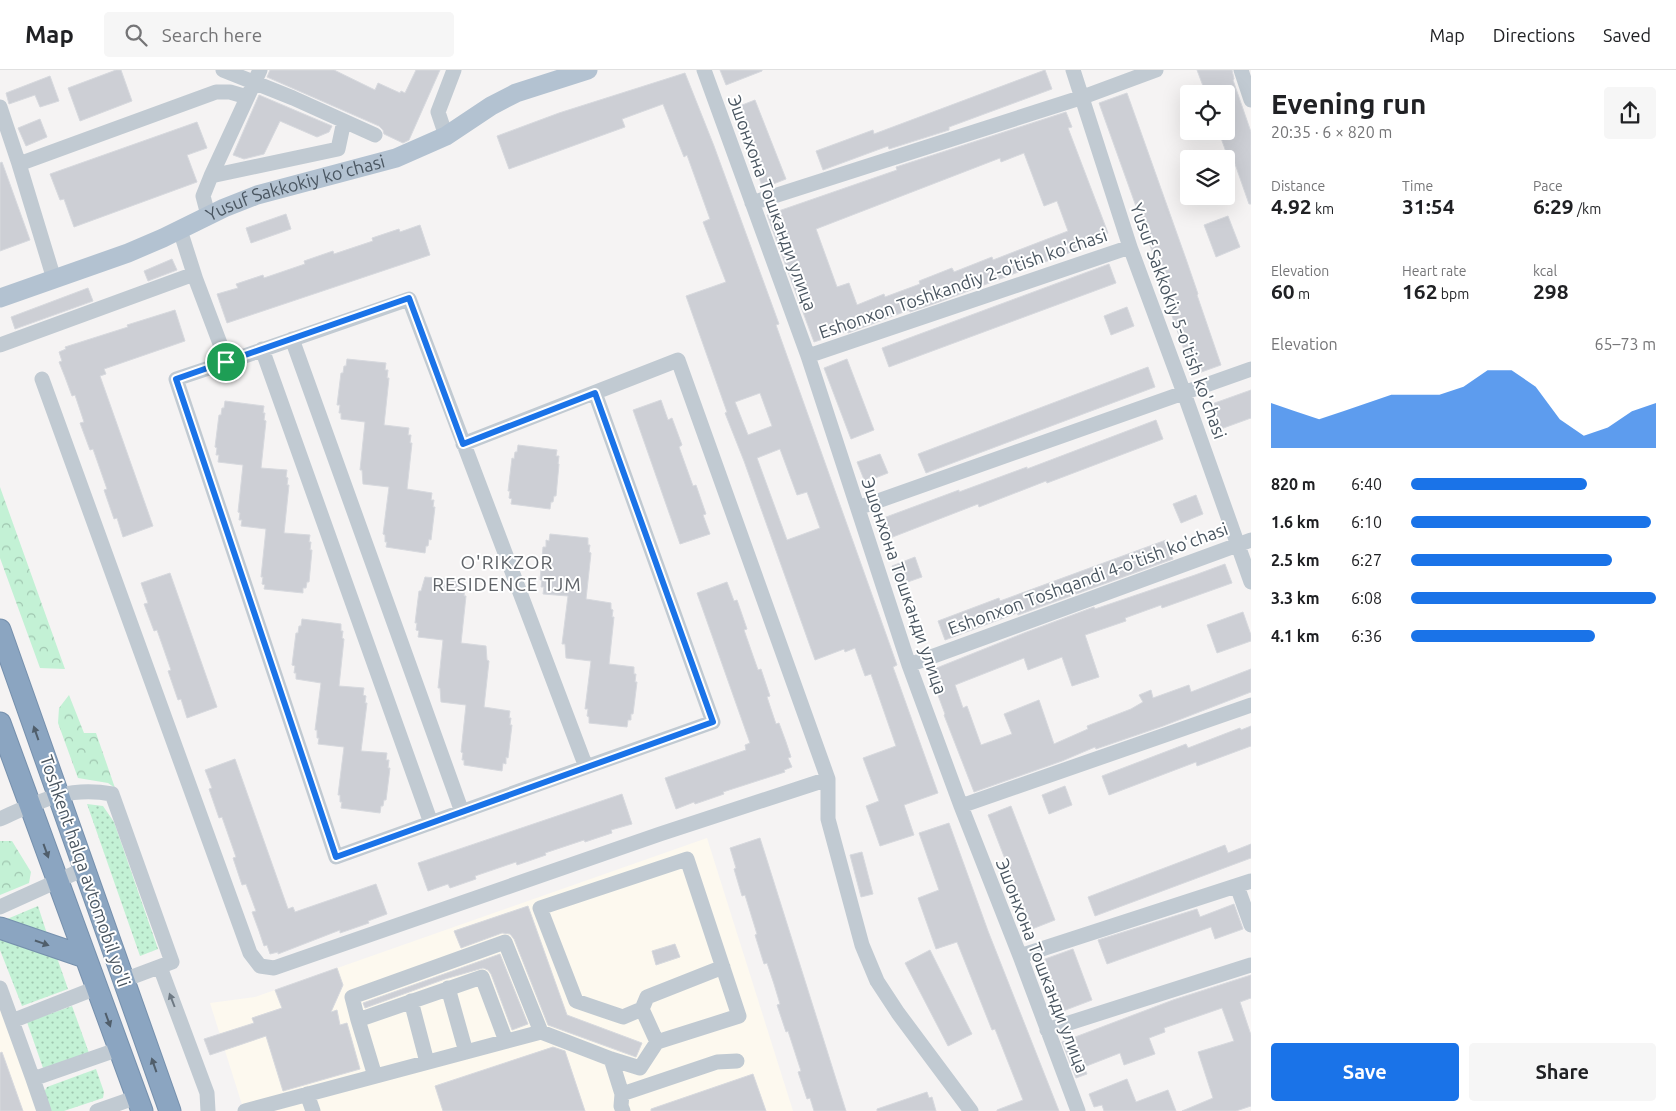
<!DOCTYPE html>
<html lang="en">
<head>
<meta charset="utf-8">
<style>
  body { margin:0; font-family:Ubuntu,sans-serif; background:#f6f6f6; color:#202124; height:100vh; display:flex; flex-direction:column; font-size:19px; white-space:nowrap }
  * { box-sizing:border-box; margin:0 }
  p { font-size:16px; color:#757577 }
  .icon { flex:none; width:28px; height:28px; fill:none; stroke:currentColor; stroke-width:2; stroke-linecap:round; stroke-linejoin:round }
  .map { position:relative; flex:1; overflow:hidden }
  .side { display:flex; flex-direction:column; background:#fff; width:425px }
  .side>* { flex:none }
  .buttons { position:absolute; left:1180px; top:15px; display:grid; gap:10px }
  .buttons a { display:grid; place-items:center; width:55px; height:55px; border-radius:5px; background:#fff; box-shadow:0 5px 20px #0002; font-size:25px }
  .pin { position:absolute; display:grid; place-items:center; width:42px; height:42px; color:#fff; margin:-21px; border:2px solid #fff; border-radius:50%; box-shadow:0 1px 5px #0007 }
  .round { display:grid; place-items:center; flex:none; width:52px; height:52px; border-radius:5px; background:#f6f6f6 }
  .head { display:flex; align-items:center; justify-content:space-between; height:85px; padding:0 20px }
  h1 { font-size:28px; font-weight:700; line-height:38px }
  .stats { display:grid; grid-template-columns:repeat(3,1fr); gap:8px; height:85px; padding:5px 20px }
  .stats div { display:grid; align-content:center }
  .stats b { font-size:21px; font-weight:700 }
  .stats small { font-size:14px; font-weight:400 }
  .stats p { font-size:14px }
  .chart { height:140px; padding:10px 20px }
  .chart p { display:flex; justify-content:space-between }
  .chart svg { width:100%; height:90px; margin-top:5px; fill:#1a73e8; opacity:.7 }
  .action { display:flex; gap:10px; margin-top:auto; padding:10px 20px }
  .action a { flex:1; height:58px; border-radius:5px; background:#1a73e8; color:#fff; font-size:20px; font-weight:700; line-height:58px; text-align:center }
  .action a+a { background:#f6f6f6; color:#202124 }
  ul { padding:0 20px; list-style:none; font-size:16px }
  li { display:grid; grid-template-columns:80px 60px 1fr; align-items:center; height:38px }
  li i { height:12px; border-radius:6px; background:#1a73e8 }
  header { display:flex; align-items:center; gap:30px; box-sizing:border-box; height:70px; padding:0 25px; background:#fff; border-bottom:1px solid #e0e0e0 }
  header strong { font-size:24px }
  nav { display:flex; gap:28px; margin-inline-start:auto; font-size:18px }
  .search { width:350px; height:45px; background:#f6f6f6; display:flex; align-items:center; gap:12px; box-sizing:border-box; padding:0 18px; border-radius:5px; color:#757577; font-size:19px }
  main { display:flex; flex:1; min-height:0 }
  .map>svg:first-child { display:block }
</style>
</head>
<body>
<header>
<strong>Map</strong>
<div class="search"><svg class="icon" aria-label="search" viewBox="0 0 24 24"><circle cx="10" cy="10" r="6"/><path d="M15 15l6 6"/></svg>Search here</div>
<nav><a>Map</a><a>Directions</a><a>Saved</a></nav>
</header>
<main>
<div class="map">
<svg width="1251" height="1041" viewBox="0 0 1251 1041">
  <defs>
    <pattern id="grass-dots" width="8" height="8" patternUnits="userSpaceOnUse" patternTransform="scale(1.25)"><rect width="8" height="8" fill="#c3f1d5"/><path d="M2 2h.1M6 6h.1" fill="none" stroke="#a0c6b0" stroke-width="1.8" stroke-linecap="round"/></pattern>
    <pattern id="forest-crowns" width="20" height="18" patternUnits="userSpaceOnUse" patternTransform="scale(1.25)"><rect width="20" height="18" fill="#c3f1d5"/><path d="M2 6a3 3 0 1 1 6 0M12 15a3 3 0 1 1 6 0" fill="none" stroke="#a0c6b0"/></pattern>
  </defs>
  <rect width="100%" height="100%" fill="#f5f3f3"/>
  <path fill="#fdf9ef" d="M707,768l86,273h-549l-34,-108 45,-6z
    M0,935l38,106h-38z"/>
  <path fill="url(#grass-dots)" d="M87,734l16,2 11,16 44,127 -18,7z
    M38,836l11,34 -49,-18z
    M0,864l56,21 12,34 -46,17 -22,-56z
    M72,936l17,47 -46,15 -16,-46z
    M96,999l8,23 -1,6 -39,13h-17l-5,-16 5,-8z"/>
  <path fill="url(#forest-crowns)" d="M0,417l65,182 -25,-1 -40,-110z
    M69,625l15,38h12l19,55 -7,-5 -30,-5 -20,-55 1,-15z
    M0,771h12l19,31 -2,11 -29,12z"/>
  <path fill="#cdcfd5" stroke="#d7d9de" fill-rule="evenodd" d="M116,0h5l11,31 -52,20 -12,-33z
    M270,0h64l41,20 3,-7 22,10 1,-2 4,2 11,-23h24l-31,70 -6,3 -19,-9 -1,-4 -4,-4 -112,-49z
    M720,0h42v1l-36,14z
    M1045,0l7,19 -103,38v3l-60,19 -1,-3 -65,24 -7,-19 57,-21 1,4z
    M1197,0h35l2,9 -1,1 18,52v72h-2l-15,-43 -4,2 -9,-25 5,-2v-42h-20z
    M685,3l29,73 65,178 -3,1 121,340 -4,2 45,126 -34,12 10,30 -34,11 -14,-40 13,-5 -16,-43 33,-12 -25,-72 -6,2 -10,-28 -10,4 -1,-3 -29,11 -71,-199 -19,-48 2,-1 -41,-116 40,-14 -23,-60 7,-3 -23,-64 -3,2 -21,-53 -41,15 3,8 -116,42 -12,-33 62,-23zM760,323l12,33 -24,9 -13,-33zM780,379l17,46 10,-3 13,36 -33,12 -30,-82z
    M50,6l9,25 -19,6 -5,-12 -26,9 -3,-11z
    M1127,23l59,166 12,35 -1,1 24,70 -28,10 -22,-62 2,-1 -11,-33 -63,-176z
    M259,25l73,31 -3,6 -12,5 -37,-16 -16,33 -20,5 -11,-4z
    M755,30l31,79 -23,9 -31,-79z
    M1066,42l6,15 -4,1 40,105 -6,3 1,4 -164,62 -29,10 -1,-2 -61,23 -1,-2 -33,11 -47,-127 130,-45 -1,-3zM1024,83l20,53 13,-5 11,30 -75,29 -1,-3 -38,15 -2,-4 -33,13 1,3 -35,13 -1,-3 -27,11 -8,-22 -12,4 -21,-58 184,-71 1,4z
    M40,49l7,18 -21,9 -8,-18z
    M197,52l10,26 -20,7 10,27 -123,45 -10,-28 -4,1 -10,-26z
    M2,92l28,78 -30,11v-88z
    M286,144l5,15 -40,14 -5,-15z
    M1228,146l12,31 -24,10 -12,-32z
    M420,155l10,30 -203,68 -10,-29 21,-6 -2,-4 27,-9 1,3 41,-14 -1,-3 29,-10 1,3 39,-13 -1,-3 27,-9 1,3z
    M172,189l5,11 -29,11 -4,-10z
    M1109,194l7,19 -227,84 -7,-19z
    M88,218l5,13 -78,28 -4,-12z
    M1127,237l7,19 -23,9 -7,-19z
    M175,240l10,31 -81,28 2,5 -6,2 53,150 -30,11 -6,-19 -3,1 -10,-29 3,-1 -14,-40 -3,1 -10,-27 4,-1 -9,-27 -3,1 -7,-19 -6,-15 3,-1 -3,-9 7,-3 -1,-2 63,-20 -1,-2z
    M347,289l39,4 -1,7h3l-1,8h2l-5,47 25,3 -1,7h3l-1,8h2l-5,46 25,4 -1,7h3l-1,7h2l-4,33 -2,-1 -1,7h-2l-1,7 -39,-6 1,-5h-2v-7l-2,-1 6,-47 -26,-3 -1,-14h-2l5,-48 -24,-3v-6h-2l1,-8h-3l4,-32h2l1,-7h2z
    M847,289l27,71 -23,9 -27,-71z
    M1148,297l7,20 -229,86 -8,-19z
    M1251,320v28l-33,12 -9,-25z
    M661,330l7,20 4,-2 10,27 -3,2 14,39 3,-1 10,29 -3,1 7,19 -30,10 -47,-134z
    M225,331l39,5 -1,7h2l-1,7 2,1 -5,47 26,2 -1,7 2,1 -1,7h2l-5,48 26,2 -1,7h2l-1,8h2l-3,32h-2l-1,6h-3v5l-39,-4 1,-4 -3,-1 1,-7h-2l5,-48 -25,-3 1,-6h-3l1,-7 -2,-1 5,-47 -25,-3 1,-7h-3l1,-7 -2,-1 4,-32h2l1,-7h2z
    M1156,350l7,19 -116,44 -1,-2 -67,26 -1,-3 -93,36 -7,-20 81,-30v2l68,-25v2z
    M518,375l39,5 -1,6h3l-1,8h1l-3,32h-2l-1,6h-2l-1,7 -39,-5 1,-5 -3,-1 1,-7h-2l4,-33 2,1 1,-7h2z
    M880,384l8,19 -23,9 -8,-20z
    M1196,425l7,19 -22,9 -8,-19z
    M550,464l38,4v7h2l-1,7 2,1 -5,46 25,4v6l2,1 -1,7h2l-5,47 25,3v7h2l-1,8h2l-4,32h-2v6h-3l-1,7 -38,-4v-6l-2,-1 1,-7h-3l6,-48 -25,-3 -1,-14h-3l6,-48 -25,-2 1,-7h-3l1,-7h-2l3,-33h3v-7l3,1z
    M1166,470l7,19 -155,56 -1,-2 -72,27 -7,-19 61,-23 1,3z
    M915,487l7,20 -23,8 -7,-19z
    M1225,494l7,19 -70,25 -1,-3 -36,13 1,3 -41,14 14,42 -27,9 -10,-29 -34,13 -4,-12 -69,27 8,23 4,-2 14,39 31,-11 -8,-20 35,-14 15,44 34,-15 -1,-3 44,-17 12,-7 -4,-7 12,-5 2,8 36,-13 2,7 60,-23v23l-88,34 -67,23 -1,-2 -33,14 -88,31 -30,-77 1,-1 -16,-43 95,-38 70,-26 1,2 100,-34z
    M170,503l47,134 -30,11 -6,-19 -3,1 -10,-29 3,-1 -14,-40 -3,1 -10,-27 4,-1 -7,-20z
    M425,507l39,4 -1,7h2l-1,8h2l-5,47 25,3 1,14 2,1 -5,46 26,4 -1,7h2l-1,7h2l-4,33 -2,-1v7l-3,-1 -1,8 -38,-6v-5h-2l1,-7 -2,-1 5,-47 -25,-3 -1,-14h-2l5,-48 -25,-3 1,-6 -3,-1 1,-7h-2l4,-32h2z
    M727,512l7,19 3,-1 10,29 -3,1 14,40 3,-1 9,27 -3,1 9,27 3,-1 7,19 5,15 -3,1 4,9 -8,3 1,2 -62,20 1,2 -29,10 -1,-2 -18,7 -11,-31 81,-28 -1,-5 5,-2 -53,-150z
    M1243,542l8,23v6l-34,12 -10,-28z
    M302,549l39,5v7h2l-1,7 2,1 -5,47 25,2 -1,7 3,1 -1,7h2l-6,48 26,2 -1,7h3l-1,8h2l-4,32h-2l-1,6h-2l-1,7 -39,-5 1,-6h-2v-7h-2l6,-48 -26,-3 1,-6h-2v-8h-2l6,-47 -25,-4v-6h-2l1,-7 -3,-1 4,-32h2l1,-7h2z
    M1251,656v20l-54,20 -1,-4 -87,33 -7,-19 84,-32 2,4 52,-20 1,2z
    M235,689l53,150 5,-2 2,5 81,-28 11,30 -19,7 1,2 -29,10v-3l-62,24v-2l-8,2 -3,-9 -3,1 -5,-15 -7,-19 4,-1 -10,-27 -4,1 -9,-27 3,-1 -14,-40 -3,1 -10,-29 3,-1 -7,-18z
    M1065,716l7,19 -23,9 -7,-19z
    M622,724l10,30 -21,6 1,3 -27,9 -1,-2 -39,13 1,2 -29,10 -1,-3 -41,14 1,3 -26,9 -2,-4 -20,7 -10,-28z
    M1011,736l44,114 -23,9 -44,-114z
    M949,753l39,108 71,180h-62v-1l26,-10 -28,-71 -3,1 -2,-5 -33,-83 -21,7 -18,-51 21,-8 -20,-57z
    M760,768l64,203 22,70h-32l-4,-13 -3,1 -9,-27 3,-1 -13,-40 -2,1 -9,-27 3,-1 -6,-20 -7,-21 -3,1 -9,-29 2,-1 -12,-39 -3,1 -8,-27 2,-1 -6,-20z
    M1251,774v14l-156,58 -7,-19 137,-52 3,8z
    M862,782l11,42 -12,3 -11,-42z
    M1234,834l9,25 -28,10 -4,-12 -104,37 -9,-24 99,-31 3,8z
    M528,836l39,109 75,28 -6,14 -88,-32 -34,-86 -4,-5 -8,-1 -41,15 -7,-17z
    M675,874l5,13 -24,8 -4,-14z
    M1073,879l19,51 -29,11 -18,-52z
    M930,880l42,84 -24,12 -43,-83z
    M500,884l28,70 -16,6 -21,-56 -3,-4 -5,-2 -38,11 -80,29 -2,-5z
    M337,898l6,17 -12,27 6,-2 3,15 7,-2 13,46 -77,22 -17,-55 -56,19 -6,-16 50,-16 -2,-5 30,-10 -7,-18z
    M1251,905v23l-11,4 11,33v71l-15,5h-54l31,-13 -15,-46 36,-11 -12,-33 -58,20 1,4 -16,6 6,16 -31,11 -4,-12 -36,14 3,7 -11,4 -14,-36 111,-42z
    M553,977l12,4 20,60h-142l-8,-25z
    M2,982l21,59h-23v-58z
    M753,1004l13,37h-115v-2z
    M1127,1009l9,23 32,-12 8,21h-72l-2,-6 -8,2 -5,-13z
    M927,1022l2,6 3,-1 4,14h-59v-2z"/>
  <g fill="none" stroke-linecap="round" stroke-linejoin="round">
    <defs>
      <path id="highway" d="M0,560l170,481
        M0,653l142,388
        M0,858l85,29"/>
    </defs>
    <use href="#highway" stroke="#7690ad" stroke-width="23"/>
    <path stroke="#c1cad2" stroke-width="15" d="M223,0l70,28 82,37
      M704,0l104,286 101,309 52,141 59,150 58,155
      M1073,0l57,177 54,146 67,189
      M1241,0l10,30
      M0,37l19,57 35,115
      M446,66l-8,-24 16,-42
      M19,94l197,-72h14l17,5
      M211,106l127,-27 6,-28
      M752,133l331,-106 73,-27
      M208,145l-5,-19 8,-20 49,-106
      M180,160l16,50 31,82 -51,17 160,478 250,-90 -177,-468 -182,63
      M292,269l170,473
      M0,275l194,-71
      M262,279l169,474
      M808,286l322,-109
      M42,309l208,574 10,13 14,2 386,-134 168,-55
      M463,374l215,-84 150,419v40l34,126 15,36 21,32 73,98
      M858,438l393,-139
      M909,595l342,-125
      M586,697l127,-45 -118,-329
      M961,736l290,-101
      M0,749c40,-18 67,-33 112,-25l60,168 -48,18
      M1237,816l14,39
      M0,837l84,-38
      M1020,886l231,-75
      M160,897l47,126 1,18
      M0,918l33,91 86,-30
      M448,918l18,64
      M411,931l16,61
      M358,950l-6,-23 153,-55 36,90
      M12,951l84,-33
      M1047,960l204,-65
      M657,972l-15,-33 5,-12 76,-30
      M611,989l11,35 -1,12 2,5
      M375,1006l-17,-56 124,-43 24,64
      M33,1009l11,32
      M307,1024l6,17
      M622,1024l95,-32 20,-1
      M97,1041l40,-14
      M245,1041l296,-79 70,27 29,9 17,-26 82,-26 -52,-157 -147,49 36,93 47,16 19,-8"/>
    <path stroke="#b3c2d1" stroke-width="19" id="s1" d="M0,228l128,-45 35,-15 61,-30 33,-13 139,-37 50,-22 45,-30 25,-13 72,-23"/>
    <use href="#highway" stroke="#8ba5c1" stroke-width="21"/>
  </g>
  <defs><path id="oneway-solid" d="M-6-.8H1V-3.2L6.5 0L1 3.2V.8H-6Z" transform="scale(1.25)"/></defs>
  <g fill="#505e6b">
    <use href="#oneway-solid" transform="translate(36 663) rotate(-109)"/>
    <use href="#oneway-solid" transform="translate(46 781) rotate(70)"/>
    <use href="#oneway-solid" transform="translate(42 873) rotate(19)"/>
    <use href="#oneway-solid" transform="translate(108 950) rotate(70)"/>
    <use href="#oneway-solid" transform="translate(154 995) rotate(-109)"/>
  </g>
  <use fill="#6e7983" href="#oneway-solid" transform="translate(172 930) rotate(-111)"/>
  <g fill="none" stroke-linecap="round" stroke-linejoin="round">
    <defs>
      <path id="route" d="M409,228l54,146 132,-51 118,329 -377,135 -160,-478z"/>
    </defs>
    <use href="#route" stroke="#fff" stroke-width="10"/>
    <use href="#route" stroke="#1a73e8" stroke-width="6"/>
  </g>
  <g text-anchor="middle" stroke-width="4" stroke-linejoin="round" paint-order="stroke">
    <g font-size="18" fill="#4a5661" stroke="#fff">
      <text dy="6" stroke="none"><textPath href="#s1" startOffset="316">Yusuf Sakkokiy ko'chasi</textPath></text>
      <text transform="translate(772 133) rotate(70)" y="6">Эшонхона Тошканди улица</text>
      <text transform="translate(963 214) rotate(-19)" y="6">Eshonxon Toshkandiy 2-o'tish ko'chasi</text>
      <text transform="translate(1178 251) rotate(70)" y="6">Yusuf Sakkokiy 5-o'tish ko'chasi</text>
      <text transform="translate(1088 509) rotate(-20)" y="6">Eshonxon Toshqandi 4-o'tish ko'chasi</text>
      <text transform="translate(904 516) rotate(71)" y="6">Эшонхона Тошканди улица</text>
      <text transform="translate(85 801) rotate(71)" y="6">Toshkent halqa avtomobil yo'li</text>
      <text transform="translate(1042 896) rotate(69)" y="6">Эшонхона Тошканди улица</text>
    </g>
    <g font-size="19" letter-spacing="1" fill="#5f6368" stroke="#fff">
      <text x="507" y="499">O'RIKZOR<tspan x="507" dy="22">RESIDENCE TJM</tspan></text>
    </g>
  </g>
</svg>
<div class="buttons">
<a><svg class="icon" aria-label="locate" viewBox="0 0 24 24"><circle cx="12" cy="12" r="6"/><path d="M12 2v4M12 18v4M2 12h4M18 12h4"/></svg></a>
<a><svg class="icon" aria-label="layers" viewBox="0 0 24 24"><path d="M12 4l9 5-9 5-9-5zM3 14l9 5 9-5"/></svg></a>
</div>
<div class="pin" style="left:226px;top:292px;background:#1e9e55"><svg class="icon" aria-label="arrive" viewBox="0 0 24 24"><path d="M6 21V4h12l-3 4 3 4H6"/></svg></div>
</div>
<section class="side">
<div class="head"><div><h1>Evening run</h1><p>20:35 · 6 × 820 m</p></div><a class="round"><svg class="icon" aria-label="share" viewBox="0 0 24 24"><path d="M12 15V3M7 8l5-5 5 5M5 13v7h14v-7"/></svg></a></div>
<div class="stats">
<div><p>Distance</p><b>4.92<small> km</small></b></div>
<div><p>Time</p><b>31:54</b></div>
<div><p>Pace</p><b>6:29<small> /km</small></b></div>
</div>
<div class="stats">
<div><p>Elevation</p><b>60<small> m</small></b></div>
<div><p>Heart rate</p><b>162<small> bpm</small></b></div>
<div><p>kcal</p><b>298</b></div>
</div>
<div class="chart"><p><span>Elevation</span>65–73 m</p>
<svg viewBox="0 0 160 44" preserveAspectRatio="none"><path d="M0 44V22L10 26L20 30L30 26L40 22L50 18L60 18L70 18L80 14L90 6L100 6L110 14L120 30L130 38L140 34L150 26L160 22V44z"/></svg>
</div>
<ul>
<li><b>820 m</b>6:40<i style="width:72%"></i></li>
<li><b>1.6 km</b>6:10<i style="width:98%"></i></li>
<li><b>2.5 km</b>6:27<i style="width:82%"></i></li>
<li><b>3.3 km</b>6:08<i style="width:100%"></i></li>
<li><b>4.1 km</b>6:36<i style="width:75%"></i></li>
</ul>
<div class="action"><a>Save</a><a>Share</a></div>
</section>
</main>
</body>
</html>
